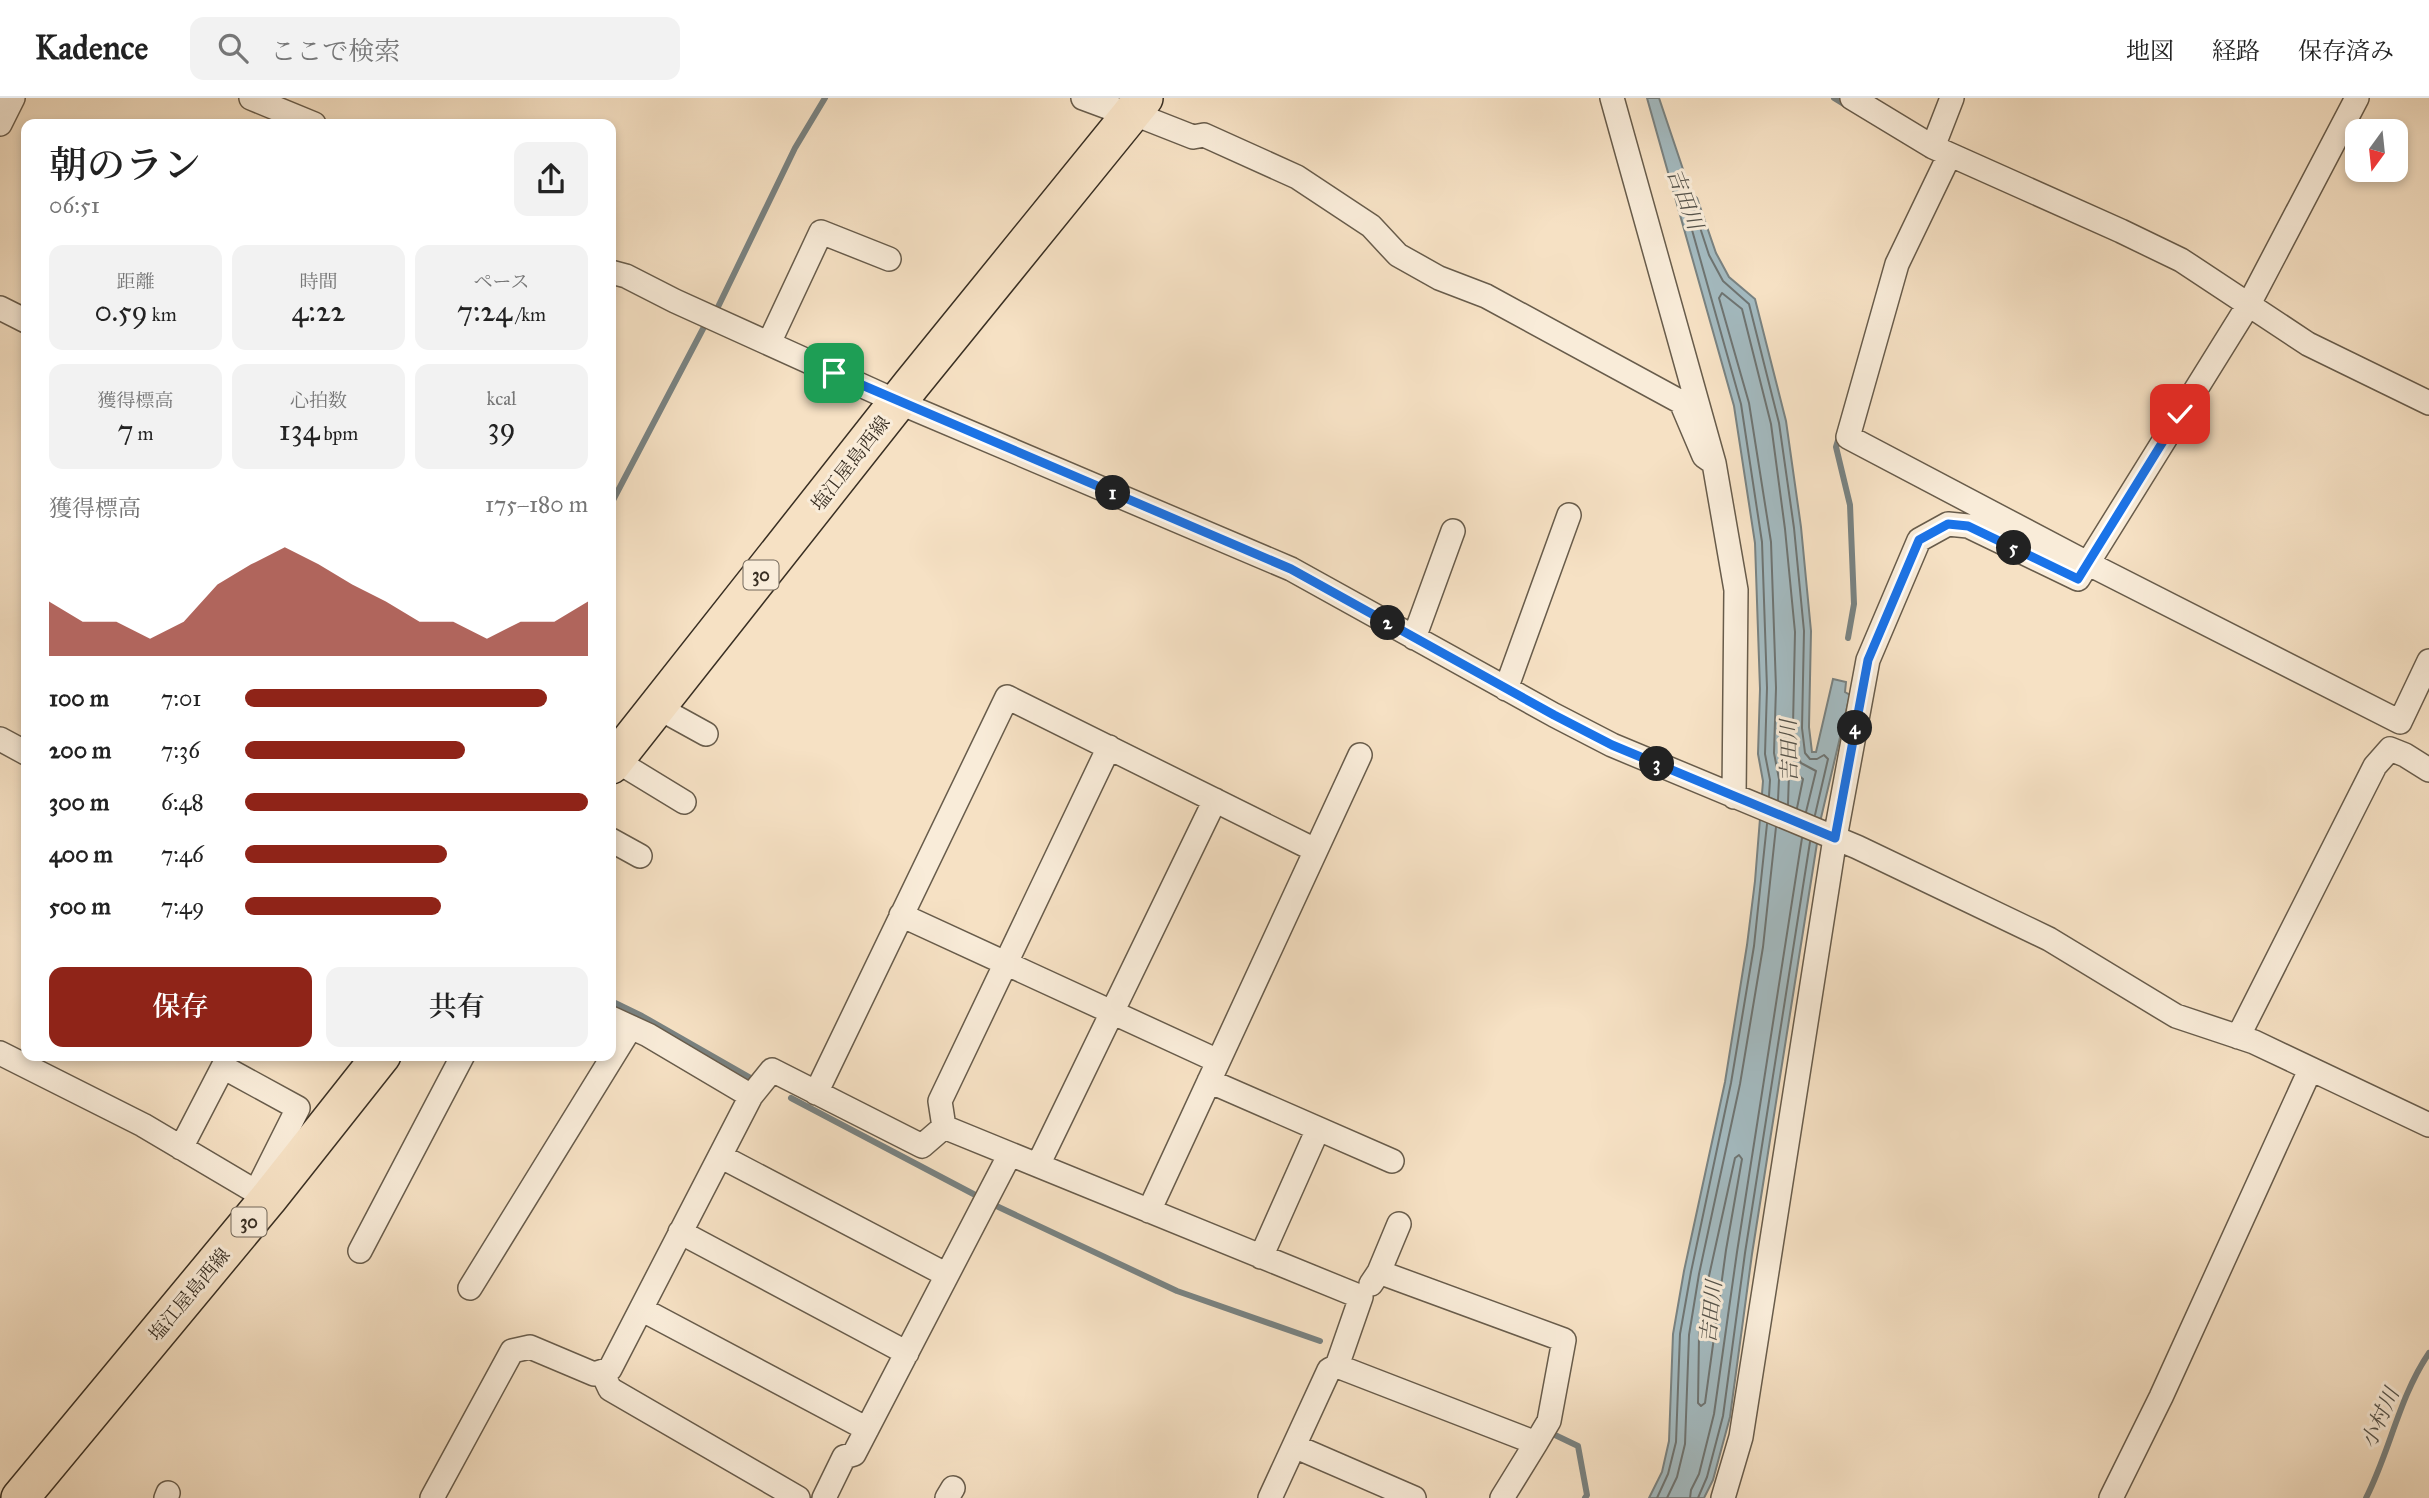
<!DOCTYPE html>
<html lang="ja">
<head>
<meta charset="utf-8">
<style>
  body { margin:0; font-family:"IM FELL Great Primer","Noto Serif JP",serif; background:#f2f2f2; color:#222; height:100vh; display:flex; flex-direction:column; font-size:26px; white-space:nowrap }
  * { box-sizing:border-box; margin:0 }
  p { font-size:23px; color:#767676 }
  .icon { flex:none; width:38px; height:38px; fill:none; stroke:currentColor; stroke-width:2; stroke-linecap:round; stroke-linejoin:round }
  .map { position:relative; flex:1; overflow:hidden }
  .panel { position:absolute; left:21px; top:21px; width:595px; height:942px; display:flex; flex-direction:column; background:#fff; border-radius:14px; box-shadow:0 4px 10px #0003 }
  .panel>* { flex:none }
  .needle { width:46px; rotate:195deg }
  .buttons { position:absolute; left:2345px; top:21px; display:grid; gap:14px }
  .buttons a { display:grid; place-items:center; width:63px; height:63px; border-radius:14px; background:#fff; box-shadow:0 4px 10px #0003; font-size:35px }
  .pin { position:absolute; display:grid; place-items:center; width:60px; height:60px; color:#fff; margin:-30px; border-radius:14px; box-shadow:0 4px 10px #0006 }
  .km { position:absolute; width:35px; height:35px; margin:-18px; border-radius:50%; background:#222; color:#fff; font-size:19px; line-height:35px; text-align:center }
  .round { display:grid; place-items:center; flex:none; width:74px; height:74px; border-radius:14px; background:#f2f2f2 }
  .summary { display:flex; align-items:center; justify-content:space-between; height:119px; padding:0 28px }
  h1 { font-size:38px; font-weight:600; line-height:52px }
  .metrics { display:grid; grid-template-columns:repeat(3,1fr); gap:10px; height:119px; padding:7px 28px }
  .metrics div { display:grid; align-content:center; border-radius:14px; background:#f2f2f2; text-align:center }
  .metrics b { font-size:30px; font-weight:600 }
  .metrics small { font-size:19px; font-weight:400 }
  .metrics p { font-size:19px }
  .chart { height:196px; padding:14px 28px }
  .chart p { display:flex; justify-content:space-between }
  .chart svg { width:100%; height:126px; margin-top:7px; fill:#8f2418; opacity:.7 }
  .action { display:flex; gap:14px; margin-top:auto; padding:14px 28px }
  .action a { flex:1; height:80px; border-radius:14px; background:#8f2418; color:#fff; font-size:28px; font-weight:600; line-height:80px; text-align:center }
  .action a+a { background:#f2f2f2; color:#222 }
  ul { padding:0 28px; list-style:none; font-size:23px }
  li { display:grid; grid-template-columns:112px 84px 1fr; align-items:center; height:52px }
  li i { height:18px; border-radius:9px; background:#8f2418 }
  header { display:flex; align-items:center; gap:42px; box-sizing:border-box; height:98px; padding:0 35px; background:#fff; border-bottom:2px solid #e0e0e0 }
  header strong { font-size:33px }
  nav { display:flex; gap:38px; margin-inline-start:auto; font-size:24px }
  .search { width:490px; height:63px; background:#f2f2f2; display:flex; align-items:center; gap:18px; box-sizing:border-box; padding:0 24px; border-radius:14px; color:#767676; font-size:26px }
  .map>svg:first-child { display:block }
</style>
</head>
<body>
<header>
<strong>Kadence</strong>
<div class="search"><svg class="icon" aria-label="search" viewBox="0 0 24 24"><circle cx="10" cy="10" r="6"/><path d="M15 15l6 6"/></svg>ここで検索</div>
<nav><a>地図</a><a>経路</a><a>保存済み</a></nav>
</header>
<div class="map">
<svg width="2429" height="1400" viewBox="0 0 2429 1400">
  <rect width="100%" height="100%" fill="#f6e1c4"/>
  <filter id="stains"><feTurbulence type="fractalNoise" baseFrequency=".00286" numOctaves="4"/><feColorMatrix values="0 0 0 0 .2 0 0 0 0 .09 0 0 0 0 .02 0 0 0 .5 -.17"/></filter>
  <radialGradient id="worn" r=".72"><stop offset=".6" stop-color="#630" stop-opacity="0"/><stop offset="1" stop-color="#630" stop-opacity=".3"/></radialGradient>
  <path fill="#a3bac0" stroke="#798281" stroke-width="2" d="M1647,0h12l32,95 6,5 19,55 13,24 26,22 31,122 15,106 10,104 -2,96 3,25h4l17,-73 13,3 -1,10 5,3 -29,123 -69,436 -22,163 -17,63 -9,18h-55l13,-26 7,-31 4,-107 11,-63 41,-189 22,-137 8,-64 8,-100 -5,-27 2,-65 -5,-146 -21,-137z"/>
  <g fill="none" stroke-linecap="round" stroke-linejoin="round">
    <path stroke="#6e7472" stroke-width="2" d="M1769,698l1,-16 -5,-26 2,-66 -5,-146 -21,-138 -56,-199 3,-4 4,2 17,52 14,26 26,23 30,119 15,105 10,103 -2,97 3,25 5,6h7l7,-4 4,4 -13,56
      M1778,702l1,-21 -5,-26 2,-65 -5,-146 -22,-139 -30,-105 3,-5 20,16 29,115 14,105 10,103 -2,94 3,27 5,10 15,8 -10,41
      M1788,706l1,-31 3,-3 11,9 -6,29
      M1739,1057l3,4 -16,91 -21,153 -4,3 -3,-3 1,-67 10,-60 26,-118z
      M1657,1400l11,-24 8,-32 4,-108 11,-62 40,-189 23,-137 13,-122
      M1667,1400l10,-21 8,-33 4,-109 10,-61 41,-190 23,-137 13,-120
      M1690,1400l1,-8 8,-16 15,-60 23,-162 65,-414
      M1698,1400l9,-21 16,-61 22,-163 65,-411"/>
    <path stroke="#798281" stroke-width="6" d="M1834,0l13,8
      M1840,336l-4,13 14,58 4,99 -6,34
      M611,406l94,-179 12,-16 78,-161 30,-50
      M611,903l31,15 107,61
      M791,1000l190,100
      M990,1105l187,88 143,50
      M1555,1337l23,11 9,49 -2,3
      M2366,1400c24,-47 33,-101 63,-145"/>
    <defs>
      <path id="minor" d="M251,0l63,26
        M1083,0l27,10 22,5 61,24 11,-2 93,42 74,49 27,29 41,23 47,18 195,106 23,54 10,7
        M1612,0l102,365 22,127 -2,207
        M1852,0l81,49
        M1952,0l-19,49 188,84 60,29 127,84 121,59
        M0,26l13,-26
        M1949,58l-52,108 -49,173 239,126 313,159 29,-61
        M611,174l15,4 49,25 223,101 393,167 263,146 58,30 245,102 192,92 127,77 78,26 175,83
        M0,210l26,13
        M769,245l52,-111 68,27
        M1414,540l39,-107
        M1506,591l63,-174
        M657,609l49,27
        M0,641l26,14
        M615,662l69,42
        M611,742l29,16
        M901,817l317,146
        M2238,939l137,-271 15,-17 15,6 24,15
        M0,955l143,72 125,74
        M1209,983l183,80
        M816,995l191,-396 308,153
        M751,998l21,-26 150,76 22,-19 417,170 -24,69 199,77 -34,55
        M944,1029l-4,-26 169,-354
        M181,1050l42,-81 75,41 -42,84
        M720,1058l227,119
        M1038,1067l177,-365
        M1149,1113l211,-456
        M680,1134l227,121
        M360,1153l103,-196
        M1261,1159l57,-128
        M1379,1174l185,68 -15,81 -13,22
        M1371,1186l8,-12 20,-48
        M470,1190l161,-261
        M641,1211l226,120
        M602,1274l8,17 188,109
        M1294,1348l120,52
        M166,1400l2,-5
        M432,1400l80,-147 18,-4 64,27 16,-5 141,-273 -103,-61 -37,-17
        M824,1400l20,-41 10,-3 156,-300
        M947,1400l6,-10
        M1270,1400l59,-128 8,-4
        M1723,1400l18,-61 94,-599 33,-178 51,-120 29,-16 20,2 110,53 171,-275 108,-206
        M2111,1400l50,-101 149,-327"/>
      <path id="primary" d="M611,667l300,-380 233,-287
        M20,1400l248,-299 114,-144"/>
    </defs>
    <use href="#minor" stroke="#685c4b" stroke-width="26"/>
    <use href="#primary" stroke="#392f23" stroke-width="40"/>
    <use href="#minor" stroke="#f9ecd9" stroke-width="23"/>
    <use href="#primary" stroke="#f6e1c4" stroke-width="37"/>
  </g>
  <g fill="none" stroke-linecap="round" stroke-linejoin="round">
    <defs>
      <path id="route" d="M834,275l457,196 263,146 58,30 223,93 33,-178 51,-120 29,-16 20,2 110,53 102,-165"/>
    </defs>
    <use href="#route" stroke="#fff" stroke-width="14"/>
    <use href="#route" stroke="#1a73e8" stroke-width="9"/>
  </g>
  <g text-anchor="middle" stroke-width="6" stroke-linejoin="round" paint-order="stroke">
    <g fill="#f9ecd9" stroke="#73685a" stroke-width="2">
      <rect x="743.5" y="462.5" width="35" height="29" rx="5"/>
      <rect x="231.5" y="1109.5" width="35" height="29" rx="5"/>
    </g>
    <g font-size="18" font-weight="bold" fill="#392f23">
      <text x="761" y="483">30</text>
      <text x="249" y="1130">30</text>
    </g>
    <g font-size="19" fill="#392f23" stroke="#f9ecd9">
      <text transform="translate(850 365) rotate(-52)" y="7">塩江屋島西線</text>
      <text transform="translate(189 1196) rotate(-50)" y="7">塩江屋島西線</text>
    </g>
    <g font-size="21" font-style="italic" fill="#54524a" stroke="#f9ecd9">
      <text transform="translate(1685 101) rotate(69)" y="7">吉田川</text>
      <text transform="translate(1789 653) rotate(-91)" y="7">吉田川</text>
      <text transform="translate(1711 1214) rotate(-84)" y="7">吉田川</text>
      <text transform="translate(2380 1320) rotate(-66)" y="7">小村川</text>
    </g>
  </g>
  <rect width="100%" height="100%" filter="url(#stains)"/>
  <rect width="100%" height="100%" fill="url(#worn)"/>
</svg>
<div class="buttons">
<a><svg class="needle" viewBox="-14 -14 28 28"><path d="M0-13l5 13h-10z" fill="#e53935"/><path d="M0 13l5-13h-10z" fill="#767676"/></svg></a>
</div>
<div class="pin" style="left:834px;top:275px;background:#1e9e55"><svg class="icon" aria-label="arrive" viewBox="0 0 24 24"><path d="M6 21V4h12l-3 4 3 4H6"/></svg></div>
<div class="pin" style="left:2180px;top:316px;background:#d93025"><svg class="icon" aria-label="check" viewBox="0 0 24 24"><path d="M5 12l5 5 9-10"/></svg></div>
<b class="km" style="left:1113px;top:395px">1</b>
<b class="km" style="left:1388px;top:525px">2</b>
<b class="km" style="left:1657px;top:666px">3</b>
<b class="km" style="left:1855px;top:630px">4</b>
<b class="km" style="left:2014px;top:450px">5</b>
<section class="panel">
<div class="summary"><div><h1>朝のラン</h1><p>06:51</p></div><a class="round"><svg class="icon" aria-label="share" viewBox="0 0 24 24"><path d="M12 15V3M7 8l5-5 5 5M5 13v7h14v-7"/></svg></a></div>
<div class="metrics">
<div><p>距離</p><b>0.59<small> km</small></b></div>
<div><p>時間</p><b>4:22</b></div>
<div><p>ペース</p><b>7:24<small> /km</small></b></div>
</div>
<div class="metrics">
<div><p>獲得標高</p><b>7<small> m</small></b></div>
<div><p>心拍数</p><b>134<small> bpm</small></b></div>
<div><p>kcal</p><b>39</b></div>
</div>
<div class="chart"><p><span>獲得標高</span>175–180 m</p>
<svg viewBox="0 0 160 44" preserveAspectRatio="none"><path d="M0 44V25L10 32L20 32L30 38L40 32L50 19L60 12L70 6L80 12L90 19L100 25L110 32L120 32L130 38L140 32L150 32L160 25V44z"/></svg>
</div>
<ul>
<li><b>100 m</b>7:01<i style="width:88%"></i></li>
<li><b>200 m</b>7:36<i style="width:64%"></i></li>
<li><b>300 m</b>6:48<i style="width:100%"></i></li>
<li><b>400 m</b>7:46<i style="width:59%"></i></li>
<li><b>500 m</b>7:49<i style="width:57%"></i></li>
</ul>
<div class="action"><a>保存</a><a>共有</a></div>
</section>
</div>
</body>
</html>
